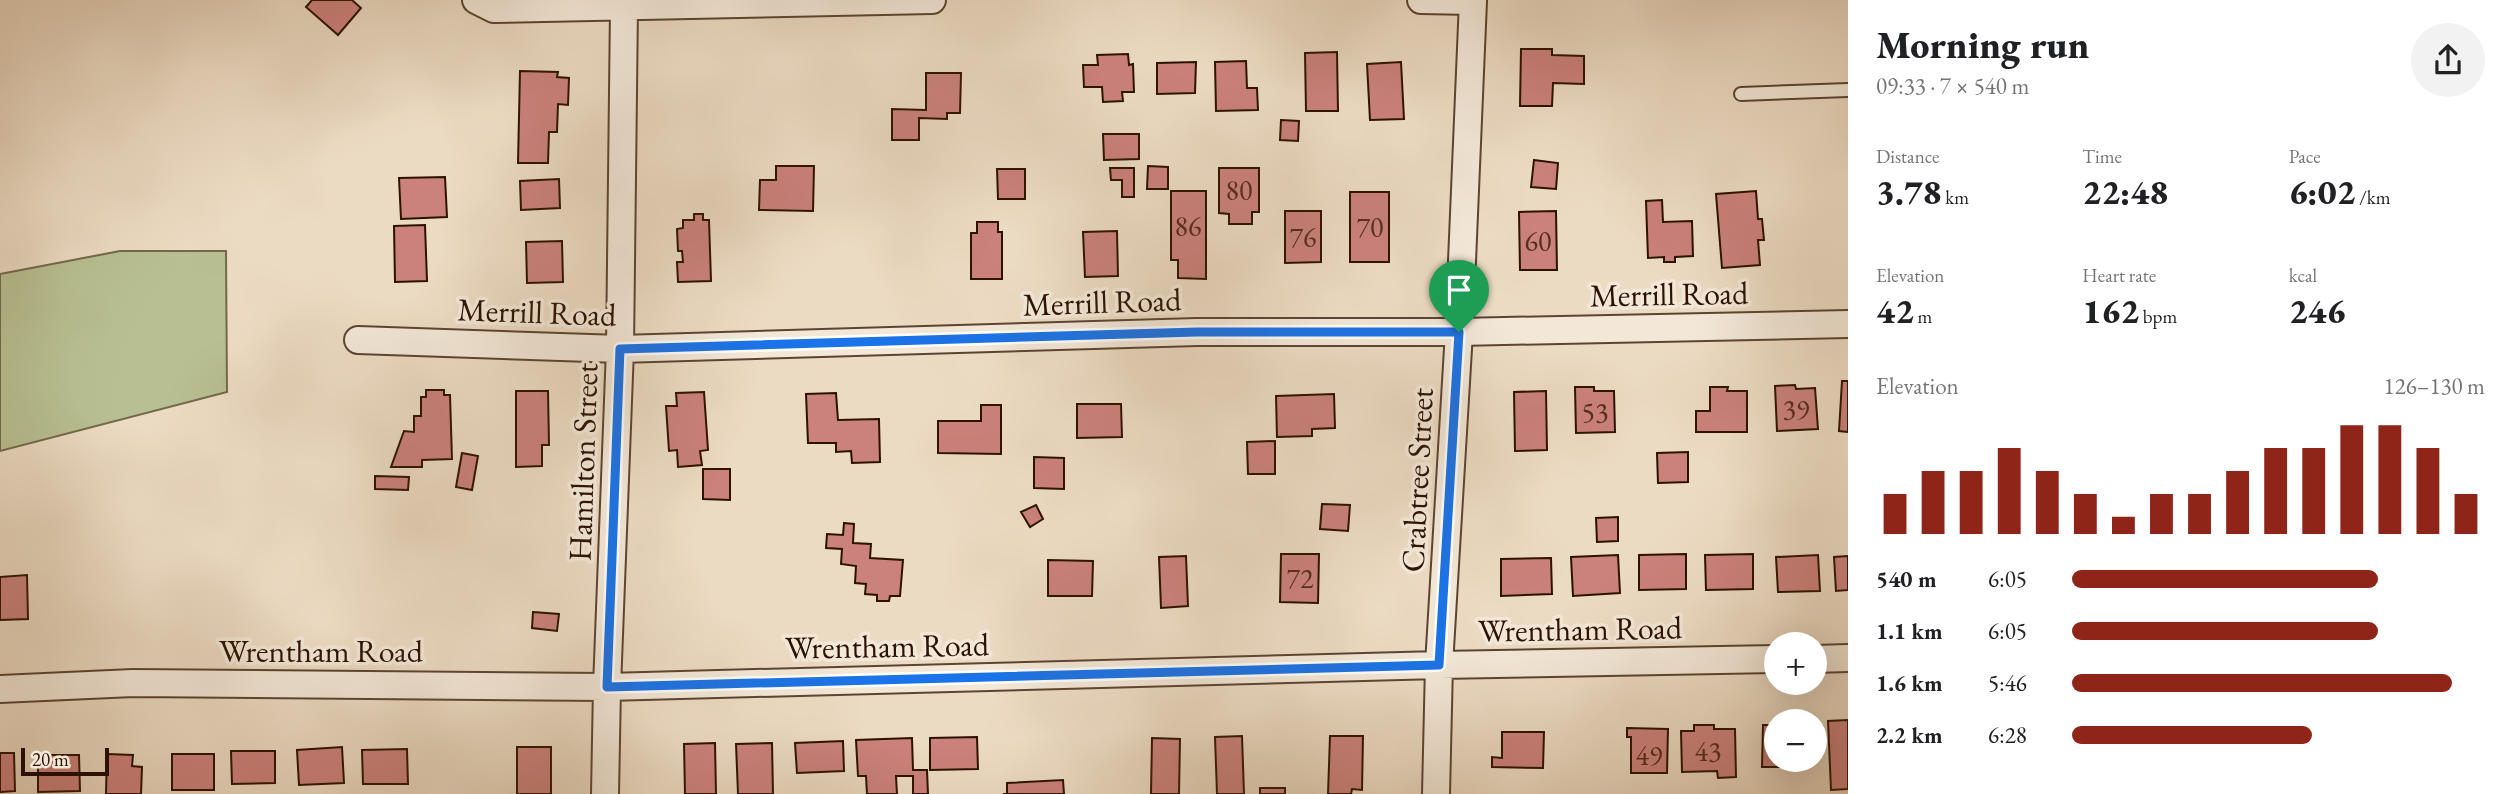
<!DOCTYPE html>
<html lang="en">
<head>
<meta charset="utf-8">
<style>
  body { margin:0; font-family:"EB Garamond",serif; background:#f2f2f2; color:#202124; height:100vh; display:flex; flex-direction:column; font-size:26px; white-space:nowrap }
  * { box-sizing:border-box; margin:0 }
  p { font-size:23px; color:#757577 }
  .icon { flex:none; width:38px; height:38px; fill:none; stroke:currentColor; stroke-width:2; stroke-linecap:round; stroke-linejoin:round }
  .map { position:relative; flex:1; overflow:hidden }
  .side { display:flex; flex-direction:column; background:#fff; width:665px }
  .side>* { flex:none }
  .buttons { position:absolute; left:1764px; top:632px; display:grid; gap:14px }
  .buttons a { display:grid; place-items:center; width:63px; height:63px; border-radius:50%; background:#fff; box-shadow:0 7px 28px #0002; font-size:35px }
  .scale { position:absolute; left:21px; bottom:18px; width:88px; box-sizing:border-box; padding-left:7px; border:4px solid #2c1200; border-top:0; font-size:19px; line-height:24px; white-space:nowrap; color:#2c1200; -webkit-text-stroke:5px #f3e8d8; paint-order:stroke }
  .pin { position:absolute; display:grid; place-items:center; width:60px; height:60px; color:#fff; margin:-72px -30px; border-radius:50% 50% 50% 0; rotate:-45deg; box-shadow:0 0 7px #0007 }
  .pin .icon { rotate:45deg }
  .round { display:grid; place-items:center; flex:none; width:74px; height:74px; border-radius:37px; background:#f2f2f2 }
  .summary { display:flex; align-items:center; justify-content:space-between; height:119px; padding:0 28px }
  h1 { font-size:38px; font-weight:800; line-height:52px }
  .stats { display:grid; grid-template-columns:repeat(3,1fr); gap:10px; height:119px; padding:7px 28px }
  .stats div { display:grid; align-content:center }
  .stats b { font-size:35px; font-weight:800 }
  .stats small { font-size:19px; font-weight:400 }
  .stats p { font-size:19px }
  .chart { height:196px; padding:14px 28px }
  .chart p { display:flex; justify-content:space-between }
  .chart svg { width:100%; height:126px; margin-top:7px; stroke:#8f2418; stroke-width:6 }
  ul { padding:0 28px; list-style:none; font-size:23px }
  li { display:grid; grid-template-columns:112px 84px 1fr; align-items:center; height:52px }
  li i { height:18px; border-radius:9px; background:#8f2418 }
  main { display:flex; flex:1; min-height:0 }
  .map>svg:first-child { display:block }
</style>
</head>
<body>
<main>
<div class="map">
<svg width="1848" height="794" viewBox="0 0 1848 794">
  <rect width="100%" height="100%" fill="#ecdbc3"/>
  <filter id="stains"><feTurbulence type="fractalNoise" baseFrequency=".00286" numOctaves="4"/><feColorMatrix values="0 0 0 0 .2 0 0 0 0 .09 0 0 0 0 .02 0 0 0 .5 -.17"/></filter>
  <radialGradient id="worn" r=".72"><stop offset=".6" stop-color="#630" stop-opacity="0"/><stop offset="1" stop-color="#630" stop-opacity=".3"/></radialGradient>
  <path fill="#b8c093" stroke="#72694a" stroke-width="2" d="M120,251h106l1,141 -227,59v-177z"/>
  <path fill="#cb817c" stroke="#2c1200" stroke-width="2" d="M312,0h40l9,8 -23,27 -32,-28z
    M1521,49h31v6l32,1v28l-31,-1 -1,23h-32z
    M1337,52l1,59h-32l-1,-58z
    M1128,54l1,11 4,-1 1,28h-12l1,9 -20,1 -1,-15h-18l-1,-22h15l-1,-10z
    M1246,61l1,27h10l1,22 -42,1 -1,-49z
    M1196,62l-1,31 -38,1v-31z
    M1401,62l3,57 -34,1 -3,-56z
    M520,71l38,1 -1,5 12,1 -1,27 -10,-1 -1,28h-8l-1,31h-30z
    M926,73h35l-1,40h-13v6l-28,-1v22h-27v-31l34,1z
    M1281,120l18,1 -1,20 -18,-1z
    M1103,134h36v25l-35,1z
    M1534,160l24,3 -2,26 -25,-2z
    M776,166h38l-1,45 -54,-1 1,-30h16z
    M1148,166l20,1v22h-21z
    M1110,168h24v29h-12v-17h-11z
    M1219,168h40v44h-7v12h-23v-10l-10,-1z
    M997,169h28v30h-27z
    M445,177l2,40 -46,2 -2,-41z
    M559,179l1,29 -39,2 -1,-29z
    M1171,191h35v88l-28,-1v-18h-7z
    M1756,191l2,28h4l2,21h-6l2,25 -38,3 -6,-74z
    M1350,192h39v70h-39z
    M1662,200l1,22 29,-1 1,35 -18,1v5h-11v-5l-16,1 -2,-57z
    M1285,211h36v51l-36,1z
    M1556,211l1,59h-37l-1,-58z
    M694,214h9v6h6l2,61 -33,1 -1,-20h6l-1,-11h-4l-1,-22 6,-1v-8h11z
    M977,222h21v10h4v47h-31v-46h6z
    M425,225l2,56 -32,1 -1,-56z
    M1117,231l1,45 -33,1 -2,-45z
    M562,241l1,41 -36,1 -1,-41z
    M1842,381h6v51l-9,-1z
    M1795,385l1,4 19,-1 3,41 -41,2 -2,-45z
    M1575,387h19v4h20l1,41 -39,1z
    M1710,387h18l-1,4h20v41h-51v-21h14z
    M426,390h18v5h6l2,64 -30,1v7h-31l13,-36 10,1v-16h7v-19h5z
    M516,391h32l1,54h-7v21l-26,1z
    M1546,391l1,59 -32,1 -1,-59z
    M704,392l4,58 -8,1 2,14 -24,2 -1,-17 -8,1 -3,-45h11l-1,-13z
    M836,393l2,27 41,-1 1,43 -28,1 -1,-12 -15,1v-9h-28l-2,-49z
    M1334,394l1,34 -23,1v7l-35,1 -1,-41z
    M1077,404h44l1,33 -45,1z
    M981,405h20v49l-63,-1v-32h43z
    M1275,441v33h-27l-1,-32z
    M1688,452v30l-30,1 -1,-30z
    M462,453l16,3 -6,34 -16,-3z
    M1034,457l30,1v31l-30,-1z
    M703,469h27v31l-27,-1z
    M375,476l34,1 -1,13 -33,-1z
    M1322,504l28,1 -2,26 -28,-2z
    M1036,505l7,14 -13,8 -9,-15z
    M1618,517v24l-21,1 -1,-24z
    M844,523l10,1 -1,19 18,1 -1,14 33,2 -3,36h-10l-1,5h-12v-6l-12,-1 1,-10 -11,-1 1,-17 -15,-2 1,-15 -16,-1 1,-14 16,1z
    M1281,554h38l-1,49 -38,-1z
    M1686,554v35l-47,1v-35z
    M1753,554v35l-47,1 -1,-35z
    M1618,555l2,38 -47,3 -2,-39z
    M1818,555l2,36 -42,1 -2,-35z
    M1186,556l2,50 -27,2 -2,-51z
    M1848,556v34l-12,1 -2,-34z
    M1551,558l1,36 -51,2v-37z
    M1048,560l45,1 -1,35h-44z
    M27,575l1,44 -28,1v-43z
    M533,612l26,2 -2,17 -25,-3z
    M1848,720v69l-17,1 -3,-69z
    M1694,725h20v4h21l1,48 -18,1 -1,-7 -35,1 -1,-41h13z
    M1763,725h13v35h26v7h-40z
    M1627,728l41,1 -1,44h-36v-36h-4z
    M1502,732h42l-1,36 -51,-1v-10l10,1z
    M1242,736l2,58h-27l-2,-57z
    M1330,736h33l-1,54 -10,-1 -1,5h-23z
    M977,737l1,32 -48,1v-32z
    M912,738l1,32h14l1,24h-15v-18h-17l1,18h-30l-1,-18h-8l-2,-36z
    M1152,738l28,1 -1,55h-28z
    M843,741l1,30 -47,2 -2,-30z
    M715,743l1,51h-31l-1,-50z
    M772,743l1,51h-35l-2,-50z
    M342,747l2,36 -45,2 -2,-35z
    M517,747h34v47h-34z
    M407,749l1,35h-45l-1,-34z
    M231,751h44v32l-43,1z
    M0,753h14l1,38 -15,1z
    M107,754l26,1 -1,11 10,1 -1,27h-35z
    M172,754h42v36h-42z
    M38,755h41l1,36 -42,1z
    M1063,780l1,14h-61h4v-11z
    M1260,788h25v6h-25z"/>
  <g fill="none" stroke-linecap="round" stroke-linejoin="round">
    <defs>
      <path id="lane" d="M1741,94l107,-4"/>
      <path id="street" d="M476,0l18,9 438,-9
        M1421,0l52,1 -14,331 -20,333 -3,129
        M358,340l262,9 577,-17h262l389,-8
        M1815,659l33,-1
        M0,689l133,-6 474,4 832,-22 337,-6
        M605,794l2,-107 13,-338 4,-342"/>
    </defs>
    <use href="#lane" stroke="#5c4431" stroke-width="16"/>
    <use href="#street" stroke="#5c4431" stroke-width="30"/>
    <use href="#lane" stroke="#f3e8d8" stroke-width="12"/>
    <use href="#street" stroke="#f3e8d8" stroke-width="26"/>
  </g>
  <g fill="none" stroke-linecap="round" stroke-linejoin="round">
    <defs>
      <path id="route" d="M1197,332h262l-20,333 -832,22 13,-338z"/>
    </defs>
    <use href="#route" stroke="#fff" stroke-width="14"/>
    <use href="#route" stroke="#1a73e8" stroke-width="9"/>
  </g>
  <g text-anchor="middle" stroke-width="7" stroke-linejoin="round" paint-order="stroke">
    <g font-size="28" fill="#542e1f">
      <text x="1239" y="200">80</text>
      <text x="1188" y="236">86</text>
      <text x="1370" y="237">70</text>
      <text x="1303" y="247">76</text>
      <text x="1538" y="251">60</text>
      <text x="1796" y="419">39</text>
      <text x="1595" y="422">53</text>
      <text x="1300" y="588">72</text>
      <text x="1708" y="761">43</text>
      <text x="1649" y="765">49</text>
    </g>
    <g font-size="32" fill="#2c1200" stroke="#f3e8d8">
      <text transform="translate(1669 294) rotate(-1)" y="11">Merrill Road</text>
      <text transform="translate(1102 302) rotate(-2)" y="11">Merrill Road</text>
      <text transform="translate(537 312) rotate(2)" y="11">Merrill Road</text>
      <text transform="translate(583 462) rotate(-88)" y="11">Hamilton Street</text>
      <text transform="translate(1417 480) rotate(-87)" y="11">Crabtree Street</text>
      <text transform="translate(1580 629) rotate(-1)" y="11">Wrentham Road</text>
      <text transform="translate(887 646) rotate(-1)" y="11">Wrentham Road</text>
      <text x="321" y="662">Wrentham Road</text>
    </g>
  </g>
  <rect width="100%" height="100%" filter="url(#stains)"/>
  <rect width="100%" height="100%" fill="url(#worn)"/>
</svg>
<div class="buttons">
<a>+</a>
<a>−</a>
</div>
<div class="scale">20 m</div>
<div class="pin" style="left:1459px;top:332px;background:#1e9e55"><svg class="icon" aria-label="arrive" viewBox="0 0 24 24"><path d="M6 21V4h12l-3 4 3 4H6"/></svg></div>
</div>
<section class="side">
<div class="summary"><div><h1>Morning run</h1><p>09:33 · 7 × 540 m</p></div><a class="round"><svg class="icon" aria-label="share" viewBox="0 0 24 24"><path d="M12 15V3M7 8l5-5 5 5M5 13v7h14v-7"/></svg></a></div>
<div class="stats">
<div><p>Distance</p><b>3.78<small> km</small></b></div>
<div><p>Time</p><b>22:48</b></div>
<div><p>Pace</p><b>6:02<small> /km</small></b></div>
</div>
<div class="stats">
<div><p>Elevation</p><b>42<small> m</small></b></div>
<div><p>Heart rate</p><b>162<small> bpm</small></b></div>
<div><p>kcal</p><b>246</b></div>
</div>
<div class="chart"><p><span>Elevation</span>126–130 m</p>
<svg viewBox="0 0 160 44" preserveAspectRatio="none"><path d="M5 44V30M15 44V22M25 44V22M35 44V14M45 44V22M55 44V30M65 44V38M75 44V30M85 44V30M95 44V22M105 44V14M115 44V14M125 44V6M135 44V6M145 44V14M155 44V30"/></svg>
</div>
<ul>
<li><b>540 m</b>6:05<i style="width:74%"></i></li>
<li><b>1.1 km</b>6:05<i style="width:74%"></i></li>
<li><b>1.6 km</b>5:46<i style="width:92%"></i></li>
<li><b>2.2 km</b>6:28<i style="width:58%"></i></li>
</ul>
</section>
</main>
</body>
</html>
